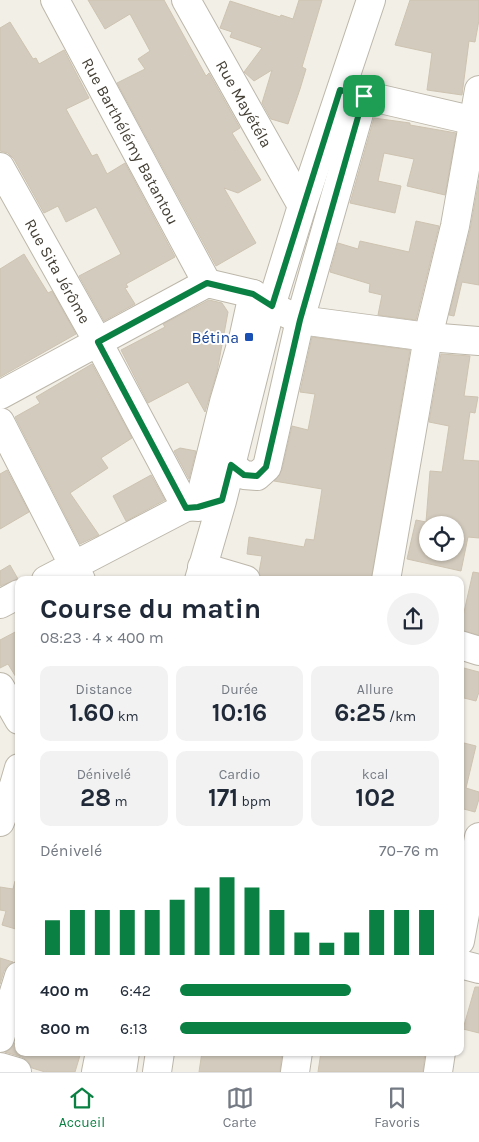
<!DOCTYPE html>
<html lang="fr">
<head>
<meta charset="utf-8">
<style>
  body { margin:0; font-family:Karla,sans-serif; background:#f2f2f3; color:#1f2937; height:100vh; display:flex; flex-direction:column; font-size:19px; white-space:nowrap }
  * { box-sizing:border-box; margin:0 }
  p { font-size:16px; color:#747a83 }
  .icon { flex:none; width:28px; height:28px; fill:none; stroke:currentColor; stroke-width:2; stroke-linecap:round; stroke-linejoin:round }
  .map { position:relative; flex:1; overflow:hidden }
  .panel { position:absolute; left:15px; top:576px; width:449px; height:480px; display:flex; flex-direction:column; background:#fff; border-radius:10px; box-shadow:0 1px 4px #0004 }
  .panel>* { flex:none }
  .fabs { position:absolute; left:419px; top:516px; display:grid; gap:10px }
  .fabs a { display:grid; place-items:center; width:45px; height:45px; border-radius:50%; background:#fff; box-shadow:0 1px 4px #0004; font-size:25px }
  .pin { position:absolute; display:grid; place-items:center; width:42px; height:42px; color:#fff; margin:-21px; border-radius:10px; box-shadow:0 2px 8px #0006 }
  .round { display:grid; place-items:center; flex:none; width:52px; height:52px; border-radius:26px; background:#f2f2f3 }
  .summary { display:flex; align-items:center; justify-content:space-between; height:85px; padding:0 25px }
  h1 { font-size:28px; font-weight:700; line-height:38px }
  .figures { display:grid; grid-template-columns:repeat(3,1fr); gap:8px; height:85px; padding:5px 25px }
  .figures div { display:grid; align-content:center; border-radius:10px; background:#f2f2f3; text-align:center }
  .figures b { font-size:25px; font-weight:700 }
  .figures small { font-size:14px; font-weight:400 }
  .figures p { font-size:14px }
  .chart { height:140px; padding:10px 25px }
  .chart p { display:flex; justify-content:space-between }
  .chart svg { width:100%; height:90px; margin-top:5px; stroke:#0b8043; stroke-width:6 }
  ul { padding:0 25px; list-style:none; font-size:16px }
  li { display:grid; grid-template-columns:80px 60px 1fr; align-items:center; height:38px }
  li i { height:12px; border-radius:6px; background:#0b8043 }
  .menu { display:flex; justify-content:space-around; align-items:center; height:70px; border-top:1px solid #e0e1e3; background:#fff; font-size:14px; color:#747a83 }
  .menu a { display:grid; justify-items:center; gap:2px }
  .menu .selected { color:#0b8043 }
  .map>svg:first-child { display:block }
</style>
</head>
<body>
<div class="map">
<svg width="479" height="1072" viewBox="0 0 479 1072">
  <rect width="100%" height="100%" fill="#f2efe7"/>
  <path fill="#d3cbbd" stroke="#cec3b1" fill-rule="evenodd" d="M88,0h76l42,76 3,-3 31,55 -8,5 29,47 -23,13 -14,-5 32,55 -40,23 -99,-183 28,-14 -7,-10 12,-8 -20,-37 -25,15z
    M299,0h23l-20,67 4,2 -6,20 -12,35 -17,-5 -9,-16 10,-33 -18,11 -10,-9 18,-24 -32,-11 2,-5 -12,-4 10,-27 50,16 1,-2 12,4z
    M410,0h69v20l-4,22 -6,-1 -7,54 -35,-5 5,-37 -37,-8z
    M10,22l23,37 3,-1 3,6 25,-14 25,48 -23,11 26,47 5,-2 10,20 18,-11 50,94 -49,27 2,3 -3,1 10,16 -31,17 -25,-45 42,-22 -25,-47 -30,15 -8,-16 -14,7 -30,-54 -6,-6 -8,-2v-123z
    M374,118l36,5v2l46,8 -11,62 -38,-9 7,-27 -30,-6 -6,28 23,5 -6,27 -45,-10z
    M479,180v105l-17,-3 -8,34 -5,-1 21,-85z
    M416,221l23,5 -23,94 -38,-5 4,-20 -13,-3 1,-8 -40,-12 8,-29 20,6 2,-8 49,11z
    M24,254l24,39 4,-2 24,43 -76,43v-108z
    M209,300l13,3 6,9 -11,60 -12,40 -17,-30 -40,21 -27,-53 44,-23 -2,-3z
    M312,337l98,13 -39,230h-110l-2,-8 3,-16 -15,-2 2,-17 55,10 2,-8 8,1 8,-51 -48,-8 8,-11 10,-44 16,4 7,-36 -15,-2z
    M441,354l29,2 -6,40 14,1 -3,16 -5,-1 -7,48 16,1v77l-11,-1 -7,34 -54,-12 9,-39 10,2 4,-51 12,1 7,-46 -20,-4zM428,525h27v27h-27z
    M92,364l40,74 -31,20 7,10 -38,25 29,42 -19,9 -65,-127 25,-14 -4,-6z
    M180,448l16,3 -7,28 -15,-28z
    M7,470l22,42 -29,17v-55z
    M151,475l14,25 -39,21 -13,-25z
    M10,565l8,14 -18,7v-15z
    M473,572l6,1v62l-19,-5z
    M19,630v52l-11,-18 -8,4v-28z
    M460,667l19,5v20l-3,9 -16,-4z
    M460,742l16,4 -10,42 13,4v7l-4,13 -15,-4z
    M15,881l4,1v48l-17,-5 4,-14 -6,-1v-23l13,2z
    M0,958l13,4 -5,3 -4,6 -4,13z
    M475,987h4v46l-16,-4z
    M19,1030v22h62l-6,20h-30l-13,-4 -4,-7 -6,-4 -17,-5 6,-3 4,-6z
    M202,1052h80l-2,20h-81z
    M321,1052h104l-2,20h-105z"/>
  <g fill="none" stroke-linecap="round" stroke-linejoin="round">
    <defs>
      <g id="minor">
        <path id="s1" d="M55,0l152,283"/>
        <path id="s2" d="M186,0l116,206"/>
        <path d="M346,91l133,31"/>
        <path id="s3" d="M0,167l98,175 88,165"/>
        <path d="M0,395l207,-112 46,11 18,12 29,14 128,17 51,4"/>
        <path d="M0,422l81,158"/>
        <path d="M231,465l13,10 13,1 10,-9 33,-147 64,-224"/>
        <path d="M198,507l26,-105 20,-67 9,-41"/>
        <path d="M202,567l44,13"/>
        <path d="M46,580l140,-73 18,-1"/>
        <path d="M199,580l23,-79 49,-195 31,-100 69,-206"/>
        <path d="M386,580l42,-243 27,-111 24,-136"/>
        <path d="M0,604l19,-10"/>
        <path d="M460,645l19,6"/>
        <path d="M0,687l19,33"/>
        <path d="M0,822l14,-37 5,-17"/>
        <path d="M460,941l19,-104"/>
        <path d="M460,964l19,5"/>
        <path d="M0,1038l19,-62"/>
        <path d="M0,1067l17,5"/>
        <path d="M96,1072l4,-20"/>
        <path d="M122,1072l3,-20"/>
        <path d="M157,1072l3,-20"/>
        <path d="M295,1072l3,-20"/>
        <path d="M438,1072l3,-20"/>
      </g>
    </defs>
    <use href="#minor" stroke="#bdb7aa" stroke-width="30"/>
    <use href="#minor" stroke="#fff" stroke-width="28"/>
  </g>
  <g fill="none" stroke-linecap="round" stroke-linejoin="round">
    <defs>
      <path id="route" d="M340,90l24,6 -64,224 -34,147 -9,9 -13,-1 -13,-10 -9,35 -24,7 -12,1 -88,-166 109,-59 46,11 19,12z"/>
    </defs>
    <use href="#route" stroke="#fff" stroke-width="10"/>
    <use href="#route" stroke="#0b8043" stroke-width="6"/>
  </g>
  <rect fill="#1a4fb4" stroke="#fff" stroke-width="2" x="244" y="332" width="10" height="10" rx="2.5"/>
  <g text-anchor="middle" stroke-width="4" stroke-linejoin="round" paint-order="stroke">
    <g font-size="16" fill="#454036" stroke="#fff">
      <text dy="6" stroke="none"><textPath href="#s2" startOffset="119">Rue Mayétéla</textPath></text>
      <text dy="6" stroke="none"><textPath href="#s1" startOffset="160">Rue Barthélémy Batantou</textPath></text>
      <text dy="6" stroke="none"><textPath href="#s3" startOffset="119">Rue Sita Jérôme</textPath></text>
    </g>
    <g font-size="16" fill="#164399" stroke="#fff" text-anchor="end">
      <text x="239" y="343">Bétina</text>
    </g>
  </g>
</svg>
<div class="fabs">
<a><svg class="icon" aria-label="locate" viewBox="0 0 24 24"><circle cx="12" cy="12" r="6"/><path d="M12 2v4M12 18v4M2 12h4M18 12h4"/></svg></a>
</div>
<div class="pin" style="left:364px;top:96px;background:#1e9e55"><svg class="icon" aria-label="arrive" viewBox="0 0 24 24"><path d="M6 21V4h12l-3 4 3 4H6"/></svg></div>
<section class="panel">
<div class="summary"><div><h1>Course du matin</h1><p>08:23 · 4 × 400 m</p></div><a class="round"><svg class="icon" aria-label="share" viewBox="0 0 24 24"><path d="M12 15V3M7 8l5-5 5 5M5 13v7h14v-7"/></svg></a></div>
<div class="figures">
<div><p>Distance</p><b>1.60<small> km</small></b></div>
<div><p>Durée</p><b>10:16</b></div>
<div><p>Allure</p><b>6:25<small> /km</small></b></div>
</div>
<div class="figures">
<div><p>Dénivelé</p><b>28<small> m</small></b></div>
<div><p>Cardio</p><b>171<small> bpm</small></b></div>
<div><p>kcal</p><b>102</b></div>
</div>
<div class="chart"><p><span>Dénivelé</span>70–76 m</p>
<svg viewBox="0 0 160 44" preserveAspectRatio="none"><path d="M5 44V27M15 44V22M25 44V22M35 44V22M45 44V22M55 44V17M65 44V11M75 44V6M85 44V11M95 44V22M105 44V33M115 44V38M125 44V33M135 44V22M145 44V22M155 44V22"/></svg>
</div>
<ul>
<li><b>400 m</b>6:42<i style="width:66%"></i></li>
<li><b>800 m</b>6:13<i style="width:89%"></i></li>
</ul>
</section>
</div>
<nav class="menu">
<a class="selected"><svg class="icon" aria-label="home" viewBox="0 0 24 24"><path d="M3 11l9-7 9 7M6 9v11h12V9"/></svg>Accueil</a>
<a><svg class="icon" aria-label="map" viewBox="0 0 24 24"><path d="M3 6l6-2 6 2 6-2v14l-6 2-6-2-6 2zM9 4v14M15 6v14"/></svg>Carte</a>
<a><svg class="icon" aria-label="saved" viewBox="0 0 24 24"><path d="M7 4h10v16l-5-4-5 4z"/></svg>Favoris</a>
</nav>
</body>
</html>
